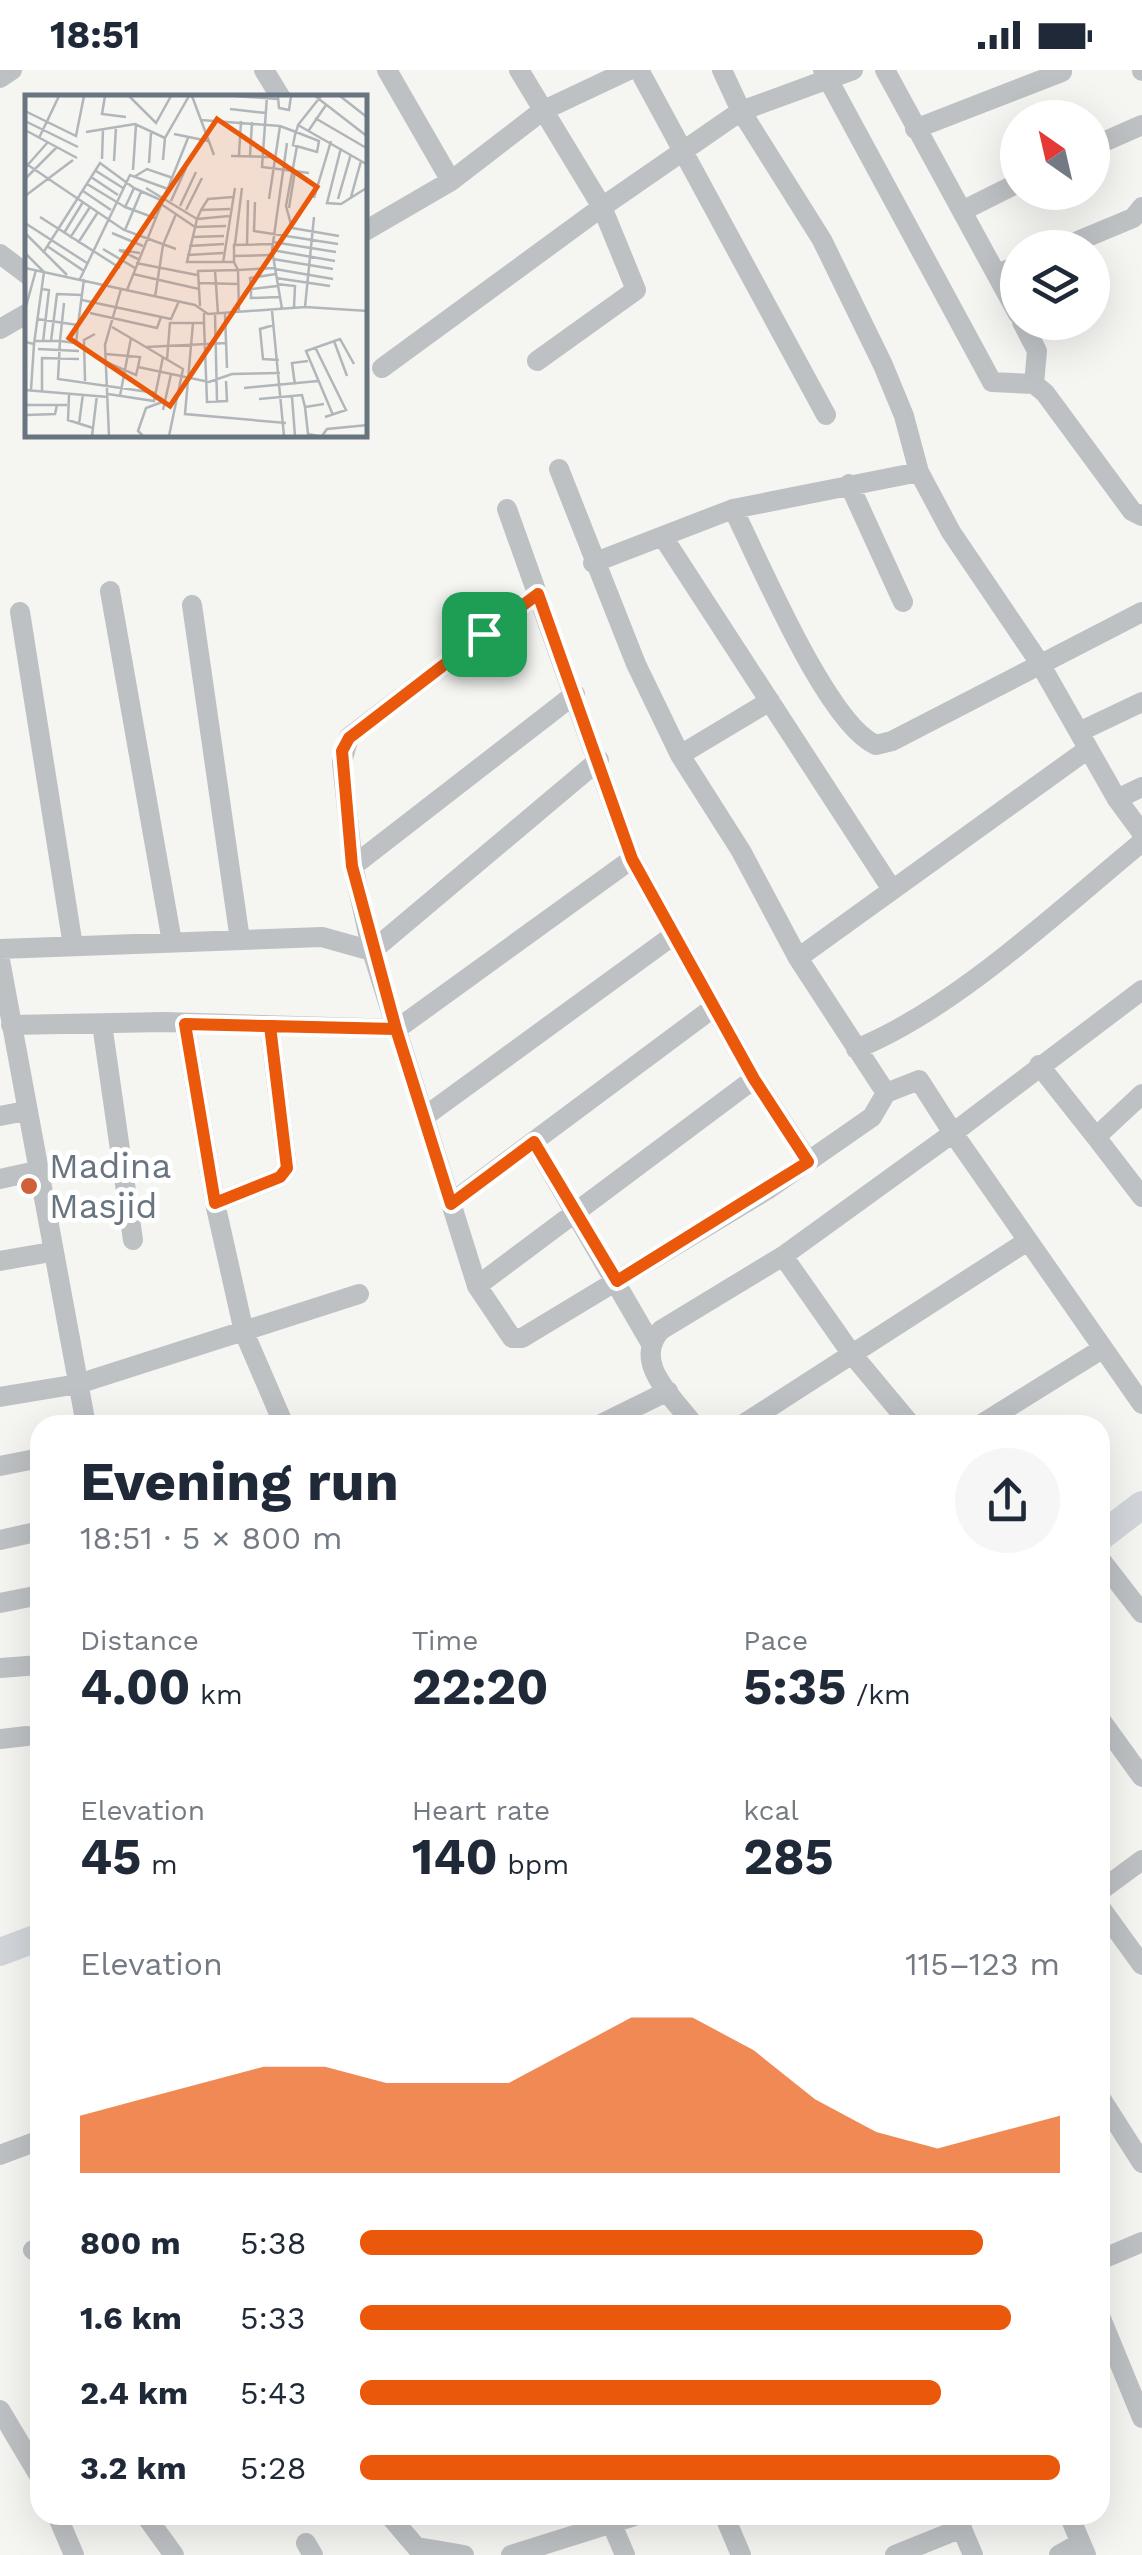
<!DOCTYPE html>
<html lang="en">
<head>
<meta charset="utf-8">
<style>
  body { margin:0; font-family:"Work Sans",sans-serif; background:#f6f6f7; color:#1f2937; height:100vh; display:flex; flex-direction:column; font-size:38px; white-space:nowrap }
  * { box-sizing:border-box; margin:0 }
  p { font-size:32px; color:#747a83 }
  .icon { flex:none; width:55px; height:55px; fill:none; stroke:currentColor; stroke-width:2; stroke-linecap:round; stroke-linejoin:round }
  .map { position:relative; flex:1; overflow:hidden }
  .drawer { position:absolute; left:30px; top:1345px; width:1080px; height:1110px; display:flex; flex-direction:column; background:#fff; border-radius:30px; box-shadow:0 10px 40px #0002 }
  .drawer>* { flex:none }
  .needle { width:65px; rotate:326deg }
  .fabs { position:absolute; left:1000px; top:30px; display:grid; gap:20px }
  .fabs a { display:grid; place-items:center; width:110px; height:110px; border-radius:50%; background:#fff; box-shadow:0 10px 40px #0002; font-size:50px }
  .pin { position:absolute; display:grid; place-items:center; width:85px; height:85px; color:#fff; margin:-42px; border-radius:20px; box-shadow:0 5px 15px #0006 }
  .round { display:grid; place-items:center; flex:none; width:105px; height:105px; border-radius:52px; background:#f6f6f7 }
  .headline { display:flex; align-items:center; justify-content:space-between; height:170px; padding:0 50px }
  h1 { font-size:55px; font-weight:700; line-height:75px }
  .stats { display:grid; grid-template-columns:repeat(3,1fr); gap:15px; height:170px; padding:10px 50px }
  .stats div { display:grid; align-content:center }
  .stats b { font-size:50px; font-weight:700 }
  .stats small { font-size:28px; font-weight:400 }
  .stats p { font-size:28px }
  .chart { height:280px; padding:20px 50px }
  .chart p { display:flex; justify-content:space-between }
  .chart svg { width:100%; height:180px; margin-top:10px; fill:#ea580c; opacity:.7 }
  ul { padding:0 50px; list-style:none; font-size:32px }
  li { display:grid; grid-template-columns:160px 120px 1fr; align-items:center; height:75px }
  li i { height:25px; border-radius:12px; background:#ea580c }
  .status { display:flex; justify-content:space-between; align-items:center; height:70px; padding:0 50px; background:#fff; direction:ltr }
  .status svg { height:28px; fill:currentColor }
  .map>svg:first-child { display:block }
</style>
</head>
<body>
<div class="status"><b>18:51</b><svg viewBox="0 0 49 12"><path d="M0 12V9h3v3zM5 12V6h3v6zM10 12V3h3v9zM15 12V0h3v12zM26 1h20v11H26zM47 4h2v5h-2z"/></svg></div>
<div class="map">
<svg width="1142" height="2485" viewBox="0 0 1142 2485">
  <rect width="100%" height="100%" fill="#f5f5f2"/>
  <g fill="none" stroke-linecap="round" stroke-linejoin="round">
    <path stroke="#bdc1c4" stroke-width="20" d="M264,0l17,28
      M387,0l64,111
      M519,0l83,137 139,-96 112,-41
      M639,0l187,345
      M722,0l19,41 81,129 61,125 21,51 15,56 32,60 88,130 78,137 25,34
      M823,0l169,312 42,2 11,9 87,118 10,5
      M885,0l133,244
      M1142,0v1
      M0,8l12,-8
      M915,59l147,-57
      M1092,77l50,-22
      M962,141l56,-28
      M365,161l86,-50 91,-70 87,-41
      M1061,178l72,-30 9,-11
      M0,184l28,21
      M996,204l22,-8
      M1022,252l15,29 -3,33
      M0,259l28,-16
      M382,298l220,-161 34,83 -99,71
      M559,399l77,195 44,91 61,96 57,107
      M849,414l54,118
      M507,439l125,350 122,220 54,82
      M733,439c27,53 94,215 143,236l16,-4 250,-129
      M663,467l228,351
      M593,493l140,-54 186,-37
      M110,521l62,351
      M192,535l48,335
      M20,542l53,334
      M575,624l-222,172 19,85 227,-191
      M1081,661l61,-29
      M1088,679l-290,209 88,135 33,-13 34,53 189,-143
      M680,685l90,-54
      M1117,729l25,-12
      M353,796l-11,-104 7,-25 189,-143
      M0,879l322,-12 50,14 105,335 35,52h10l245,-148 105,-73 14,-24
      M0,890l86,465
      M102,954l31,216
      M185,954l30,179 29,129 40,93
      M11,955l153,-3 233,7 235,-170
      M856,979c99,-40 203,-139 286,-207
      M1039,995l57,72
      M1142,1024l-46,43 46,60
      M0,1046l26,-5
      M424,1047l247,-180
      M534,1072l116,200
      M0,1109l36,-8
      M215,1133l65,-26 7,-9 -17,-141
      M451,1133l262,-195
      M783,1186l68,97 60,72
      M0,1191l51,-9
      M477,1216l277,-207
      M0,1327l78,-13 281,-90
      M599,1355l69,-34
      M694,1355c-21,-28 -63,-63 -33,-95l122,-74 170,-123 189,271
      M742,1355l284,-183
      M980,1355l122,-76
      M0,1396l40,-8
      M0,1470l40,-9
      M1100,1489l42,54
      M0,1533l40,-8
      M0,1598l40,-3
      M1100,1649l42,58
      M0,1669l27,-3
      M1100,1821l42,-31
      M1100,1837l42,58
      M1100,2027l42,66
      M0,2085l40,-15
      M33,2180l7,-2
      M1100,2190l42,-18
      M1100,2246l42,102
      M0,2340l40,67
      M57,2445l17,40
      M145,2445l29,40
      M389,2445l34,40
      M608,2445l17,40
      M724,2445l17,40
      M956,2445l17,40
      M1069,2445l17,40
      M306,2473l7,12
      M417,2477l47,8
      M511,2485l127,-40
      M895,2485l67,-27
      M1059,2485l21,-12"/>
    <path stroke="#d2d6da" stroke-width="28" d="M1100,1467l42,-32
      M0,1882l40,-15"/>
  </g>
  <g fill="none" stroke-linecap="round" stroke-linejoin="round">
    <defs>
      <path id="route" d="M484,564l-135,104 -7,13 10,115 44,163 -211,-5 30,179 65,-26 7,-9 -17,-142 126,3 55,175 83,-62 83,139 191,-119 -54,-83 -122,-220 -94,-265 -54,40"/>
    </defs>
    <use href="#route" stroke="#fff" stroke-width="20"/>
    <use href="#route" stroke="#ea580c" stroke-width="12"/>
  </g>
  <circle fill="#cf6039" stroke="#fff" stroke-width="4" cx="29" cy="1116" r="10"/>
  <g text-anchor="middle" stroke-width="10" stroke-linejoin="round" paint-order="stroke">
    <g font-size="35" fill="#687580" stroke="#fff" text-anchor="start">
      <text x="49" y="1108">Madina<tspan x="49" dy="40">Masjid</tspan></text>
    </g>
  </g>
  <g transform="translate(25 25)">
    <rect width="342" height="342" fill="#f5f5f2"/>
    <path fill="none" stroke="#b0b6ba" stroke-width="2.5" d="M80,1l-3,18 24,3M104,1l27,27 15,-27M167,1l22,59M209,1l44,3M242,1l-5,71 47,6M290,1l53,41M315,1l28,22M253,2l1,11 10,2 2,-14M205,14l36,4M0,16l51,25 8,-40M290,23l53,31M176,25l79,6 16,6 23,9 -2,11 -24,-7 2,-10 2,-6 1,-4 23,-29M0,26l53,26M273,30l70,40M0,35l52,28M284,35l17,-25M61,37l49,-8 30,14M149,39l34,7M14,43l20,-42M316,53l-14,55 14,1 27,-17M214,60l2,-34M206,61l42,1M225,61l2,-34M77,64l1,-30M138,65l2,-22 24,-42M89,66l2,-34M0,68l99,67 52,19M124,68l2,-30M0,73l23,-26M108,75l3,-45M71,76l27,17M66,82l27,18M109,82l13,-8 26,9M0,84l32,-32M62,89l38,23M121,93l51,31 -10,43h47M58,96l28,19M0,101l48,-36M326,102l10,-36M289,103l17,-57M244,104l11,-73M313,104l13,-45M146,106l15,-33M230,107l-1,29 84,13M136,109l34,23 31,-1M155,111l16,-34M264,113l6,-37M161,115l16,-32M176,115l7,-11 25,-2M204,121l-32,3 4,-9 29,-1M15,122l80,51M130,123l-30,-11 4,-8 5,-11 29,13M0,128l62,40M267,133l-6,-22 11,-60M267,133l47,8M100,135l16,-38M0,138l42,42M39,138l19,-31M87,138l31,13M167,142l32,-1M45,143l20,-31M248,147l63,10M53,148l20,-31M210,149l7,-56M222,149l1,-44M247,149l-38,1v17l4,8 36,-2M22,151l37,25M164,151l35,-2M78,154l32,19M247,155l63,11M0,158l19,19 -10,72 -9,-2M18,158l57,-90 34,25M162,160l36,-2M209,161l37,-1M113,164l-19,-9 21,3M248,164l60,10M111,168l61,12M198,168l12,-75M0,173l170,37 13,9 97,-7 63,4M250,174l58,10M190,175l3,44M108,179l66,15M251,183l54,8M55,184l50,-104 38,14M173,188l40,1M252,189l18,2 -1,21M252,191l-26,3v9l29,-1M16,194l8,1 -6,52M226,194l-1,-11 26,-4M102,195l61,-152M130,202l8,-52 13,-31M57,205l89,19 8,-18M175,211l-2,-35 40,-1 1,43M280,212l9,-90M257,214l-10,-59 15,-107M0,215l11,-40M247,216l12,125M65,218l67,15 4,-11M190,219l2,87M200,219l2,54M12,224l41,6 6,-46M145,228h34v-10M168,228l-8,91 101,9M179,228l3,79 20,-1 -1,-20M53,230l-2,18 -16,-2 -2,38 98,14M249,230l-14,4 3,30 16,1M87,232l71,42 -14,67M9,246h26l4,-38M26,246l6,-47 25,1M309,246l13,35M121,252l81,-4M290,252l31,63 -21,7M13,254l41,2M81,259l34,3 -2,10M142,265l3,-38M81,267l30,13 2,-8 71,15 23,-8 48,-1M60,286l-1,-41 11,-6M270,290l-3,-22 16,-2M219,293l74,-7M0,295l83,7M6,295l3,-46M17,296v-33l37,1M83,299l46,7 9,-44M44,300l-1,25 25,8M95,301l11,-58M267,302l3,39M234,304l43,-4 3,12M0,310h42M138,315l8,-36M2,320l28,-1 2,-9M308,320l-27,-64 34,-12 14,25M54,329l4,-30M67,341l5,-41M84,341l-4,-91 16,-56M118,341l-5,-5 8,-23 19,-7M293,341l-10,-2 -3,-27 19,-3M297,341l5,-7 41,-4"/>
    <path fill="#e8590c" fill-opacity="0.15" stroke="#e8590c" stroke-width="5" d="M192,24l100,68 -147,219 -101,-68z"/>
    <rect width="342" height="342" fill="none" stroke="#687580" stroke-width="5"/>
  </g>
</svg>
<div class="fabs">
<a><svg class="needle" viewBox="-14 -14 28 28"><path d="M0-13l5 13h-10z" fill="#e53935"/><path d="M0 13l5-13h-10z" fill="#747a83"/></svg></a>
<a><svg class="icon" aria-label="layers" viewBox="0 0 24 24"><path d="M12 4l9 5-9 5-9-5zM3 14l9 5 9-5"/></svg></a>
</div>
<div class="pin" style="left:484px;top:564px;background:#1e9e55"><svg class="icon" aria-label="arrive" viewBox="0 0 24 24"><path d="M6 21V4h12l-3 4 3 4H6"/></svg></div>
<section class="drawer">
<div class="headline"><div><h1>Evening run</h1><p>18:51 · 5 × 800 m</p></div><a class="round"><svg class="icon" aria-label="share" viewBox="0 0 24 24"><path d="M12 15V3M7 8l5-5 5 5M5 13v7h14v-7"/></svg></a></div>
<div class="stats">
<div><p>Distance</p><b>4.00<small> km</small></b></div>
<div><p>Time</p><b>22:20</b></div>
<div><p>Pace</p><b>5:35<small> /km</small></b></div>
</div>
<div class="stats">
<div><p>Elevation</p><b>45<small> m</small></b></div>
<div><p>Heart rate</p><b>140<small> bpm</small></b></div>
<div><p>kcal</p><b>285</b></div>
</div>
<div class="chart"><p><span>Elevation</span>115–123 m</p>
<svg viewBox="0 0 160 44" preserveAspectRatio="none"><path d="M0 44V30L10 26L20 22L30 18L40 18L50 22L60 22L70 22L80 14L90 6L100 6L110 14L120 26L130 34L140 38L150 34L160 30V44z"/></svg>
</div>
<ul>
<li><b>800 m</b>5:38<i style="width:89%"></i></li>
<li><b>1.6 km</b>5:33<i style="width:93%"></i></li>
<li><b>2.4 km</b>5:43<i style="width:83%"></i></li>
<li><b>3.2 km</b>5:28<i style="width:100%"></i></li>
</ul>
</section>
</div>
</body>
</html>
